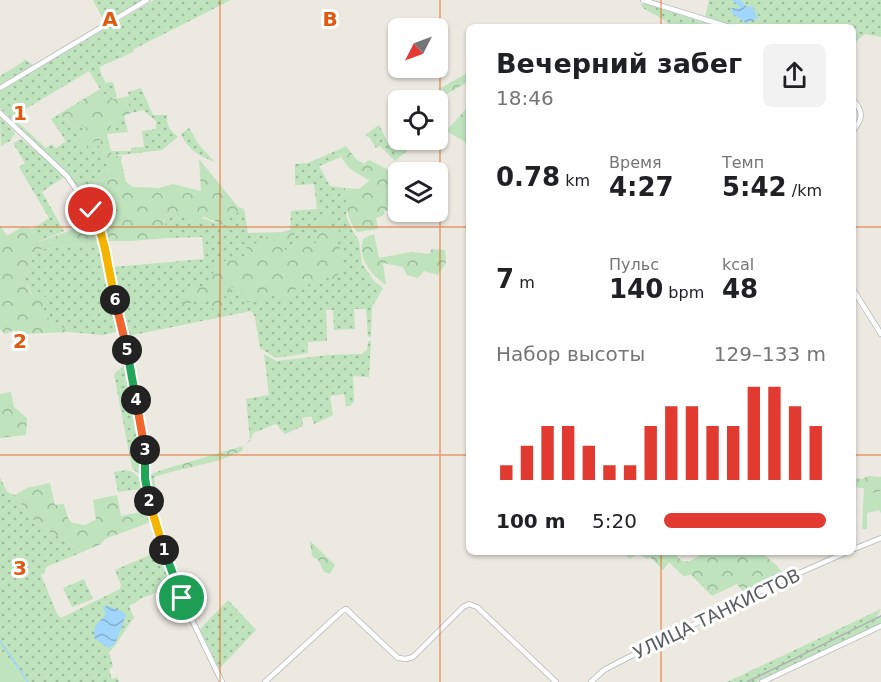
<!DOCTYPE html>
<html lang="ru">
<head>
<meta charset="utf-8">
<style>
  body { margin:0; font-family:"DejaVu Sans",sans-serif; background:#f2f2f2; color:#202124; height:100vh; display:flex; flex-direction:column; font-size:22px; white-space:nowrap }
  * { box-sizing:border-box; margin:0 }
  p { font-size:20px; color:#757577 }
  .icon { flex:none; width:33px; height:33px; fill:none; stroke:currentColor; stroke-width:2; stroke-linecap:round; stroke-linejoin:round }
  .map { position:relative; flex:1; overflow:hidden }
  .sheet { position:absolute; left:466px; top:24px; width:390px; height:531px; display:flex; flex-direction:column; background:#fff; border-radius:9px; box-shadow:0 2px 4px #0004 }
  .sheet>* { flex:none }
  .needle { width:39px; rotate:228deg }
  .controls { position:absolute; left:388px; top:18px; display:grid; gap:12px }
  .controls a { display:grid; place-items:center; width:60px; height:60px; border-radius:9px; background:#fff; box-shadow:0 2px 4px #0004; font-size:30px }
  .pin { position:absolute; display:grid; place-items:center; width:51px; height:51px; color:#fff; margin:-26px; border:3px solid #fff; border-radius:50%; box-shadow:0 2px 6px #0007 }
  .km { position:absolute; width:30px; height:30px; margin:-15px; border-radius:50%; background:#222; color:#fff; font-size:16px; line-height:30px; text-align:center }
  .round { display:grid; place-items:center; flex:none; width:63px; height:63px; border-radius:9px; background:#f2f2f2 }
  .summary { display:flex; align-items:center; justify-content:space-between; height:102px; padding:0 30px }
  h1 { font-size:27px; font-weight:700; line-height:45px }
  .stats { display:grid; grid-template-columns:repeat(3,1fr); gap:9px; height:102px; padding:6px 30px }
  .stats div { display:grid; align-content:center }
  .stats b { font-size:26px; font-weight:700 }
  .stats small { font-size:16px; font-weight:400 }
  .stats p { font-size:16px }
  .chart { height:168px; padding:12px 30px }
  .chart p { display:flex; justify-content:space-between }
  .chart svg { width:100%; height:108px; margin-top:6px; stroke:#e13a31; stroke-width:6 }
  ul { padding:0 30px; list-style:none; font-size:20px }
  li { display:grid; grid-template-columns:96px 72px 1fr; align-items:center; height:45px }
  li i { height:15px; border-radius:8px; background:#e13a31 }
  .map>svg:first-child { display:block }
</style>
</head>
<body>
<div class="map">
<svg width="881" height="682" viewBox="0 0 881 682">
  <defs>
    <pattern id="grass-dots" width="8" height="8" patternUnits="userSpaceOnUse" patternTransform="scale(1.5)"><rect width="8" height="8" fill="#bee3bd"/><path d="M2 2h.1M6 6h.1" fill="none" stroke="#9dbb9d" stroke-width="1.8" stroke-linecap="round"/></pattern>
    <pattern id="forest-crowns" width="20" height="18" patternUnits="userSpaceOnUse" patternTransform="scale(1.5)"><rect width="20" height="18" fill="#bee3bd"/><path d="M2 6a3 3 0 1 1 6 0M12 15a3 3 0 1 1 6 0" fill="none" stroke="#9dbb9d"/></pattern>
    <pattern id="water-waves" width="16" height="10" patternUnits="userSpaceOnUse" patternTransform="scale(1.5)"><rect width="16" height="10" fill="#a0d6fb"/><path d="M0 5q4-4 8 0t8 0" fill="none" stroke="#85b1cf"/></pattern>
  </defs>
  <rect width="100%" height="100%" fill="#ebe9e0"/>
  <path fill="url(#grass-dots)" d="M93,0h52l-40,23z
    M154,0h77l-97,49 -1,3 -34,15 6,16 8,-1 4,16 -8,2 -9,-11 -11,-18 -77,46 34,31 6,-4 4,4 10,-7 -15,-22 8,-5 14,11 13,1 -7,17 8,5 -1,-5 16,-3 6,19 -1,16 -12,8 -5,11 3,15 -25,-35 -68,-66v-18z
    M709,0h172v37l-16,-3 -11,9v-16h-118l-31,-9z
    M644,3h1l74,24h-47l-8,-7 -21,-12 -2,-3z
    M24,59l9,6 -33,19v-8l23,-14z
    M141,88l12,27h14c-1,10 3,15 11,22l-16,13 -50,6 -2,-5h21v-3l13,-1 -2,-16 14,-2v-8l-13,-11 -12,3 -5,-16 3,-1 -1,-4z
    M124,116l4,16 -21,2 8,-15z
    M0,117l15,16 -5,8 -9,5z
    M379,125l9,18 11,-6v3h6l4,9 -14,12 -15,-15 -4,2 -6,-10 -5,-3z
    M189,128l10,17 16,17c-16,-6 -27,-12 -34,-28z
    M21,139l33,27 10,11 -22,15 22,39 -27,11 -3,-8 -12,-7 11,2 16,-11 -30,-51 6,-4 -12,-20z
    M338,150l3,7 -22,9 11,20 15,2 3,14 -2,14 6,14 7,11 3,23 13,18 8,6 -11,19 -1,30h-3l-2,-28h-12l1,20 -21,1 -1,-20h-7l1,31 -19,1v11l-32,5 -16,-10 -5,-31 -4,-6 -123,25 -3,-4 -14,-59 2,-6 91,-8 -2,-22 -35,1 -3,-22 20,-4 32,11 28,-14 4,24 42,-1 1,-21 26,-2 -3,-25 -19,1v-21l13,-1z
    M100,242l20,89 -17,4 -34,-3 -28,-19 -16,-34 10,-29z
    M371,340l-2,37 -16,-1 1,25 -4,5h-4l-2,-12 -14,2 3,19 -19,9 -3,-8 -9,2 1,8 -18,8 -9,-10 -23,9 -2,7 -8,6 7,-6 -4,-41 23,-4 -5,-41 12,7 53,-6 32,-1 6,-4 1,-8z
    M127,363l15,84 -4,3 4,27 -10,-9 -18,-94z
    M165,469l6,3 -17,5 4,24 -7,3 -5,-28z
    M127,470c20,5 19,32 25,49l-4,4 -3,-9 -5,-2 -2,-9 3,-1 -2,-13 -21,3 -4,-20z
    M0,477l7,15 8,3 20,27 46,29 -1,2 -34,14 -1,5 -4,3 16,39 4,4 59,-29 1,-4 -6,-15 46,-20 13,36 -32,12 -13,8 5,12c-10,11 -14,24 -25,34l4,15 -4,2 3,10 5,-2 2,5h-96l-11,-19 -12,-14z
    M84,579l9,20 -21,8 -9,-19z
    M228,600l28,30 -37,39 -19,-40z
    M881,609l-5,9 5,-3v8l-125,59h-29z"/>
  <path fill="url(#forest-crowns)" d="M469,72v9l-22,13 -9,9v-3h-12l8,-8z
    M100,89l9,11 17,-3 5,16 -16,6 -8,15 5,22h10l-1,4 5,22 7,5 26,1 14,-4 28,7 -2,-32 39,48 6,2 -14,8 -3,9 -23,-9 -11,4 -9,-9 -20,4 3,22 -36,3h-25c-5,-16 -12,-31 -16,-47l5,-11 12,-9 1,-15 -10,-9 3,-10 -14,3v6l-8,-6 7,-17 -13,-1 -14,-11z
    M469,106v43l-5,-8 -18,-10z
    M346,146l10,13 8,5 5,-4 22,11 8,37 -15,3v4l-8,3 2,11 -21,3c-11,-16 -10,-25 -12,-44l14,1 11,-9c-18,-9 -23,-11 -32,-30z
    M331,211l4,9 -7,5 11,5 -1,12 7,27 -12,10 -6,-5 -1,9c-20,3 -27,-2 -39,17l-19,-6 -6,7 -15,1 -6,-13 -4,-2 -7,1 -1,5 -4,2 -4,13 -7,3 -6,-15 -16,5 -6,7 -5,-2 5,-8 -1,-10 7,-2 13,1c10,-7 7,-13 10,-25l30,-3 6,-6 -5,-6 8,-4 3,1 2,-5 31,-9 2,-7 3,7 -2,11 -11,2 4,8 12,-11 18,3 4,-20z
    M92,217l8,25 -65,8 -10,29 6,15 21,4 -11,15 28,19 -52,2 -3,-4 -9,4 -5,-5v-104l7,11 15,-9 12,7 4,8 31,-11z
    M374,234l5,24 32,-6 18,2 3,-5 13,1 1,13 -8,12 -14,-4 -6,7 -11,-3 -4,-8 -20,-4 3,22c-15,-10 -30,-28 -22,-47z
    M11,392l3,15 13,11 -1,17 -26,3v-44z
    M243,446l-1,5 -22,9 -49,12 -6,-3z
    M868,476l13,1v14l-12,3 -1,-5 -14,-2v-9l8,1z
    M50,483l5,22 9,-1 4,14 4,5 13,2 11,-5 -3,-20 24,-5 4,21 19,-4 5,2 3,9 -43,16 -4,5 -21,9 1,-2 -46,-29 -20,-27 12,-7z
    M310,541l25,24 -5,9 -6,-2 -5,-11 -7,-5z
    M623,552h51c9,15 18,10 29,0h58l16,14 8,11 -39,19 -9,-12 -25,12 -21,-21 -8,1 -14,-14 -6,8 -13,-13 -3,2 -10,-6 -7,6z"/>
  <path fill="#bee3bd" d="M864,488l4,1 1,5 12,-3v22l-2,-3 -12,3v16h-5z
    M0,649l12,14 11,19h-23z"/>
  <path fill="url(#water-waves)" d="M732,0h8l7,7 5,-1 6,12 -12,5 -13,-9 -2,-6h10z
    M107,606l14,5 5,4 -11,29 -7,4 -14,-10 1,-12 11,-12 -3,-7z"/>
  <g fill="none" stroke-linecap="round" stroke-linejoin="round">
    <path stroke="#a0d6fb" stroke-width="1.5" d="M0,641l28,41"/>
    <defs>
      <path id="secondary" d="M643,0l86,27
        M0,88l147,-88
        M854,101c9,10 9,18 0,28
        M0,113l67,63 31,46 7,23 23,111 16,91 1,31 6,31 26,80 45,93
        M854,291l27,43
        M854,549l27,-11
        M265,682l76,-70 5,-3 52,49 8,1 7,-2 50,-50 6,-3 8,3 79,75
        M591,682l13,-12 23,-12 152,-76 68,-30
        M762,682l119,-56"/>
    </defs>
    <use href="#secondary" stroke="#b4b7bd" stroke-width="6"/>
    <use href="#secondary" stroke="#fff" stroke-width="4.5"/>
    <path stroke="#b1b2b2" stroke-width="1.5" d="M747,682l134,-66"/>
  </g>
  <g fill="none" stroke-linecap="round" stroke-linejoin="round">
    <defs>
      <path id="split-1" d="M164,550l18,48"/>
      <path id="split-2" d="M149,501l15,49"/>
      <path id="split-3" d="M145,450v28l4,23"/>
      <path id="split-4" d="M136,400l9,50"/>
      <path id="split-5" d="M127,350l9,50"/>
      <path id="split-6" d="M115,300l12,50"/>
      <path id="split-7" d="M105,249l10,51"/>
      <path id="split-8" d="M91,210l7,12 7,27"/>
    </defs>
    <use href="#split-1" stroke="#fff" stroke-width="12"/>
    <use href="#split-2" stroke="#fff" stroke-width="12"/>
    <use href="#split-3" stroke="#fff" stroke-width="12"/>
    <use href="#split-4" stroke="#fff" stroke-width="12"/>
    <use href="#split-5" stroke="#fff" stroke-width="12"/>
    <use href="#split-6" stroke="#fff" stroke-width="12"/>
    <use href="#split-7" stroke="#fff" stroke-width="12"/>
    <use href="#split-8" stroke="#fff" stroke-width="12"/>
    <use href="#split-1" stroke="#22a559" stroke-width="8"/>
    <use href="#split-2" stroke="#f5b400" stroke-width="8"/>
    <use href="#split-3" stroke="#22a559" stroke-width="8"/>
    <use href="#split-4" stroke="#f0652b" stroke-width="8"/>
    <use href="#split-5" stroke="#22a559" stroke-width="8"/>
    <use href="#split-6" stroke="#f0652b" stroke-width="8"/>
    <use href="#split-7" stroke="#f5b400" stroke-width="8"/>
    <use href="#split-8" stroke="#f5b400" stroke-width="8"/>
  </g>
  <path fill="none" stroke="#e15910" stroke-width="1.5" stroke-opacity="0.55" d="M220,0v682M440,0v682M661,0v27M0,227h470M854,227h27M0,455h470M854,455h27M661,552v130"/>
  <g text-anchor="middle" stroke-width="6" stroke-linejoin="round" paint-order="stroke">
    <g font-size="18" fill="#595d61" stroke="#fff">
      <text transform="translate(717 614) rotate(-26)" y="6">УЛИЦА ТАНКИСТОВ</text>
    </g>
  </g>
  <g font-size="20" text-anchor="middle" font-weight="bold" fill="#e15910" stroke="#fff" stroke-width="6" stroke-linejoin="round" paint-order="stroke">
    <text x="110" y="26">A</text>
    <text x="330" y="26">B</text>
    <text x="20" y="120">1</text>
    <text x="20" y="348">2</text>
    <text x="20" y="575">3</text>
  </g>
</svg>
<div class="controls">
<a><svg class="needle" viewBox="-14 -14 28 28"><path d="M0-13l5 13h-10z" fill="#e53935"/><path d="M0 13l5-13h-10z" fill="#757577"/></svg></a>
<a><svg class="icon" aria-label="locate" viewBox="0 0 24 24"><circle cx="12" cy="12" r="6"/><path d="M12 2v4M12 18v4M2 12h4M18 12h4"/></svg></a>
<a><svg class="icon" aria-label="layers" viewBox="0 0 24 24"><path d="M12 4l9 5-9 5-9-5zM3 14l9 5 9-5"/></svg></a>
</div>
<div class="pin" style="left:182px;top:598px;background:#1e9e55"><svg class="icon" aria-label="arrive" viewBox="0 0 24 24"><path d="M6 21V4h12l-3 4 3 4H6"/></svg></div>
<div class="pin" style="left:91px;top:210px;background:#d93025"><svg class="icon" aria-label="check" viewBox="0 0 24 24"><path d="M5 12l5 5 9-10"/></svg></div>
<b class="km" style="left:164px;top:550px">1</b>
<b class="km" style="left:149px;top:501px">2</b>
<b class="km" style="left:145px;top:450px">3</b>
<b class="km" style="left:136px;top:400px">4</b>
<b class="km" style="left:127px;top:350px">5</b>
<b class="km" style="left:115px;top:300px">6</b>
<section class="sheet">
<div class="summary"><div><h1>Вечерний забег</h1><p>18:46</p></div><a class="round"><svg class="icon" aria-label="share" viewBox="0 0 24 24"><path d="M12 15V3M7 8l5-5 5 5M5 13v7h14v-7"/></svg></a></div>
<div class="stats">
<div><b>0.78<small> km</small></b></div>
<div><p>Время</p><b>4:27</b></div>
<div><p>Темп</p><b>5:42<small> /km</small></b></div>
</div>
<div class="stats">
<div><b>7<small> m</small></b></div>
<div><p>Пульс</p><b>140<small> bpm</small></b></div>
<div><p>kcal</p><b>48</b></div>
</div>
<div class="chart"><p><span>Набор высоты</span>129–133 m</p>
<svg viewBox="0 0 160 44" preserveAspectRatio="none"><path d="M5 44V38M15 44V30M25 44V22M35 44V22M45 44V30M55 44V38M65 44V38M75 44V22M85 44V14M95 44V14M105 44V22M115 44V22M125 44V6M135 44V6M145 44V14M155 44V22"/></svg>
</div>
<ul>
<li><b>100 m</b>5:20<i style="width:100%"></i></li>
</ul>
</section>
</div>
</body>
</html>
